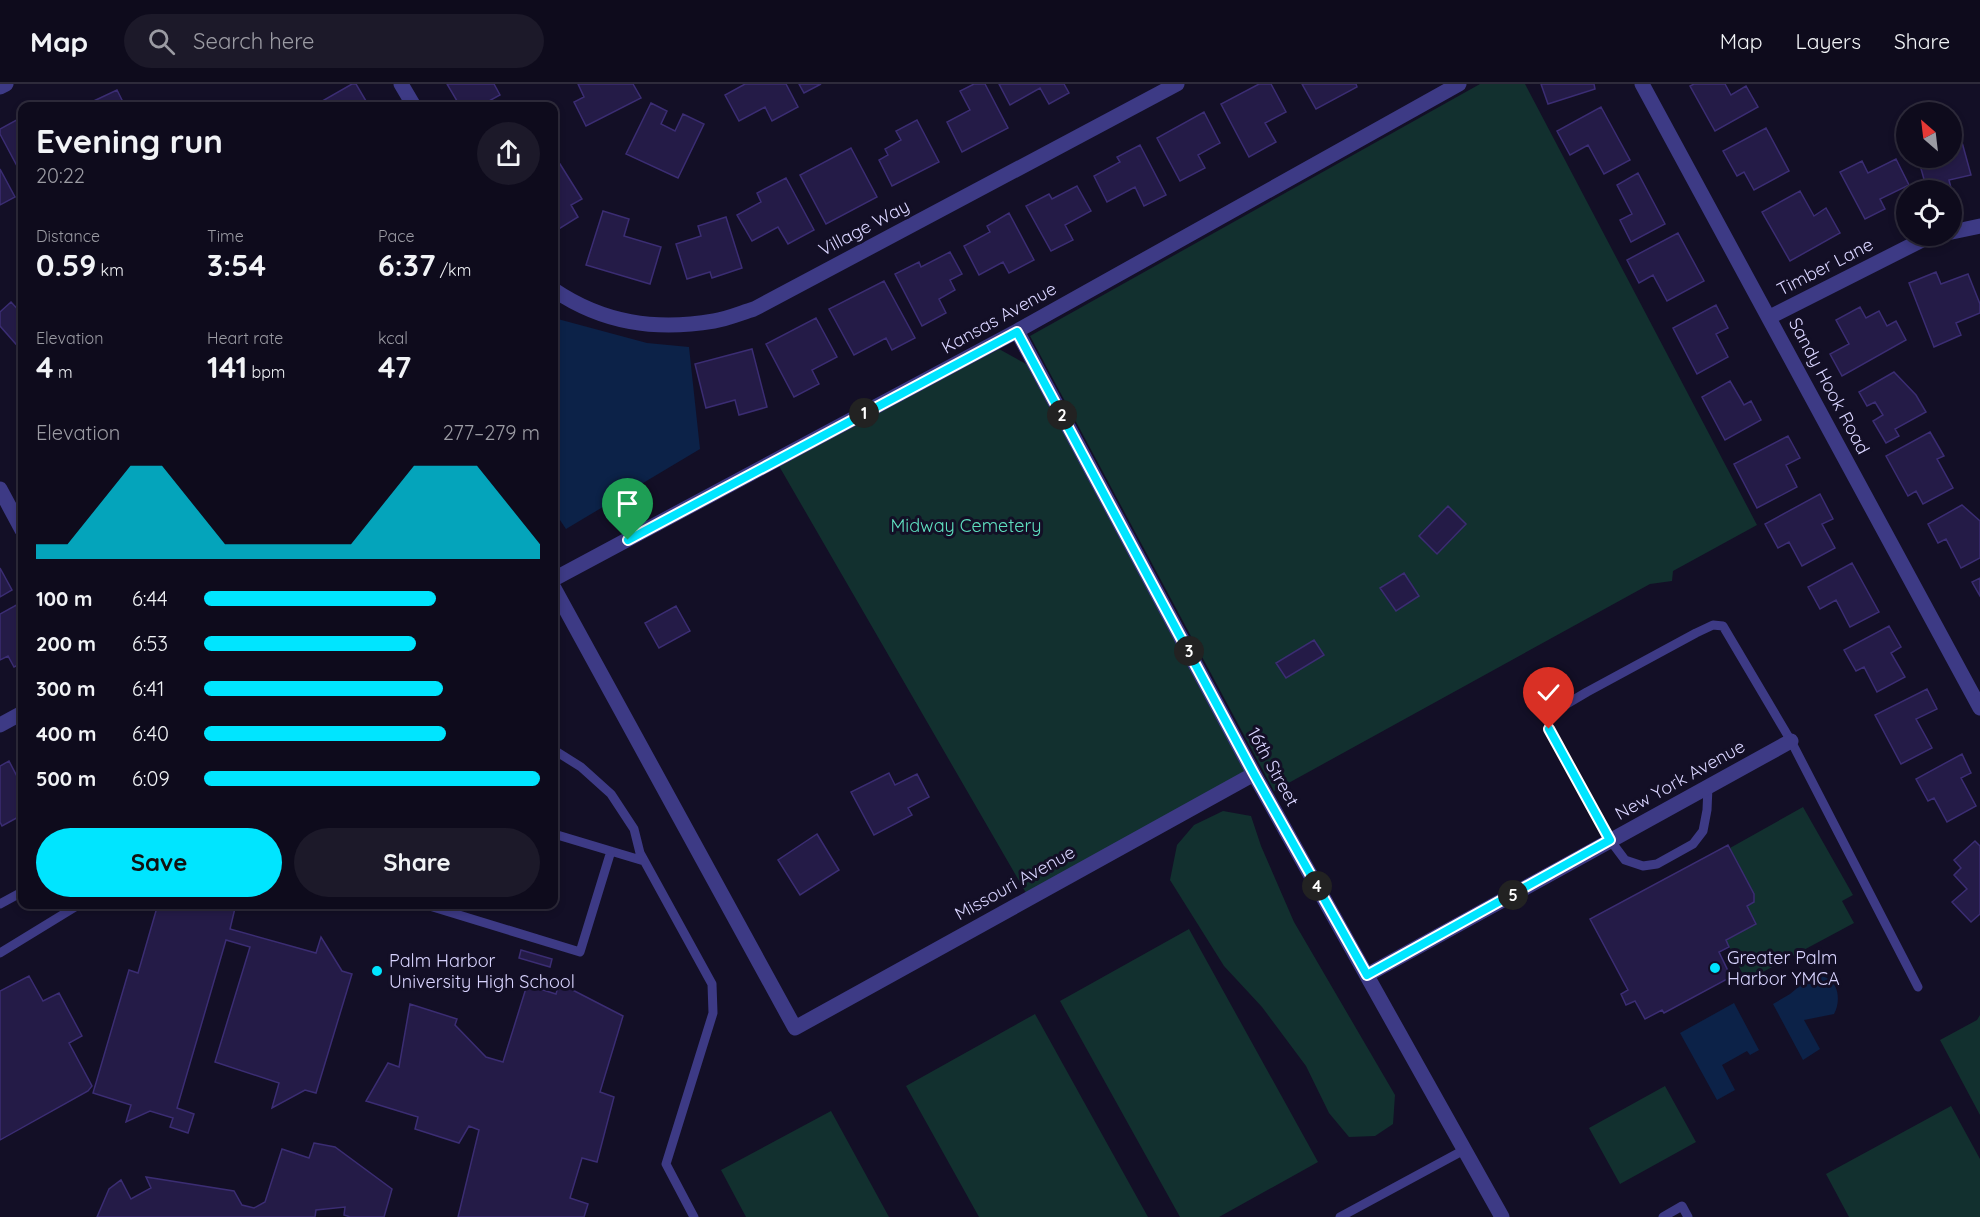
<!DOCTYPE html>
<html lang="en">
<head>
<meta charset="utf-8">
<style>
  body { margin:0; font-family:Quicksand,sans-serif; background:#1c1929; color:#f1f3f6; height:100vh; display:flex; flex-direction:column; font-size:22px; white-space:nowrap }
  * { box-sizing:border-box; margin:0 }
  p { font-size:20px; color:#9b9ba3 }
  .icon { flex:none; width:33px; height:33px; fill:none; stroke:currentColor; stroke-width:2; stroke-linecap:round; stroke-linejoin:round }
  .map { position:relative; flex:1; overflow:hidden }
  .sheet { position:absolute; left:18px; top:18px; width:540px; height:807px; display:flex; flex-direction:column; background:#0e0b1c; border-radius:12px; box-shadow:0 3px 9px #0003,0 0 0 2px #2e2b3b }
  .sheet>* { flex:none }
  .needle { width:39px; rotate:332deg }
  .fabs { position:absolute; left:1896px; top:18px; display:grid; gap:12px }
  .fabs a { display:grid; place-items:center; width:66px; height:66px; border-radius:50%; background:#0e0b1c; box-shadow:0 3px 9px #0003,0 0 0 2px #2e2b3b; font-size:30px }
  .pin { position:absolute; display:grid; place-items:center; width:51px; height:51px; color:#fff; margin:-62px -26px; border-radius:50% 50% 50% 0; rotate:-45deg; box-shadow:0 0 6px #0007 }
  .pin .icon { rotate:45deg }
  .km { position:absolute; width:30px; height:30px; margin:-15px; border-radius:50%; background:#222; color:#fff; font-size:16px; line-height:30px; text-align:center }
  .round { display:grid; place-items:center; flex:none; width:63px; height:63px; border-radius:32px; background:#1c1929 }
  .summary { display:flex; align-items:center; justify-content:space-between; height:102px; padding:0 18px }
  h1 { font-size:33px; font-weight:700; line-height:45px }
  .stats { display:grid; grid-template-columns:repeat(3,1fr); gap:9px; height:102px; padding:6px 18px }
  .stats div { display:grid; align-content:center }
  .stats b { font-size:30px; font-weight:700 }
  .stats small { font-size:16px; font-weight:400 }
  .stats p { font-size:16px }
  .chart { height:168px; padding:12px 18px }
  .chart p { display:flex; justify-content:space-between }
  .chart svg { width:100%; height:108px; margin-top:6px; fill:#00e5ff; opacity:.7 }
  .cta { display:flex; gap:12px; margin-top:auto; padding:12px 18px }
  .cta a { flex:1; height:69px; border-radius:36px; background:#00e5ff; color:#111; font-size:24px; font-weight:700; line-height:69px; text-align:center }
  .cta a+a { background:#1c1929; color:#f1f3f6 }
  ul { padding:0 18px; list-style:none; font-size:20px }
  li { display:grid; grid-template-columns:96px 72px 1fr; align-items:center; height:45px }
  li i { height:15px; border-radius:8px; background:#00e5ff }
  header { display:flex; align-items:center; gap:36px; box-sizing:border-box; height:84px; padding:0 30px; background:#0e0b1c; border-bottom:2px solid #2e2b3b }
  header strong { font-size:28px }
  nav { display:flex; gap:33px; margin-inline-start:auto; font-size:21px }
  .search { width:420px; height:54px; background:#1c1929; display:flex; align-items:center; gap:15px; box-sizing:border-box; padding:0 21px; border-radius:33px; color:#9b9ba3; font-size:22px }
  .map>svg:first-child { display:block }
</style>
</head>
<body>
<header>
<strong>Map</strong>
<div class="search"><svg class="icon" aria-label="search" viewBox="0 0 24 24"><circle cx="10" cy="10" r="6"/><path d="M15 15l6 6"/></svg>Search here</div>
<nav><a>Map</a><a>Layers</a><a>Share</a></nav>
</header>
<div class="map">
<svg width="1980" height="1133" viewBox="0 0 1980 1133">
  <rect width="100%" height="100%" fill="#130f26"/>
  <path fill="#12302f" d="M1480,0h45l232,441 -84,46 -1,10 -22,3 -376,207 -244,-455z
    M999,265l29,16 221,412 -220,121 -250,-432z
    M1803,723l50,88 -11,6 12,22 -108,58 -20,-41 30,-17 -9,-17 7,-4v-8l-24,-46z
    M1223,727l28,5 10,30 33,76 101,173 -2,29 -18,12 -26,1 -20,-24 -23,-47 -44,-59 -38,-41 -54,-86 7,-35 17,-20z
    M1189,845l129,233 -99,55h-39l-120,-216z
    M1035,930l113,203h-169l-73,-131z
    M1980,931v100l-40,-75 37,-20z
    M1665,1002l31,56 -76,42 -31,-56z
    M1951,1022l29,53v58h-131l-23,-43z
    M831,1027l58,106h-143l-25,-47z"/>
  <path fill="#0c2248" d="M554,234l93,25 42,4 11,102 -134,80 -12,-18z
    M1813,891c4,1 10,1 14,3 13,7 13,25 7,36l-30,6 16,29 -17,11 -30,-56 17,-10z
    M1734,919l25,47 -9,5 -3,-4 -25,14 13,25 -18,10 -37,-67z"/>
  <path fill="#241b47" stroke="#3b2d73" stroke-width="1.5" d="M352,0h4l13,22h-51l-1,-2z
    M447,0h47l6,11 -20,11h-20z
    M578,0h55l8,14 -55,28 -12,-24 10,-5z
    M745,0h41l12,23 -26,14 -7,-14 -26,14 -14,-26z
    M799,0h22l-17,9z
    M974,0h11l23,44 -46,24 -15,-30 23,-12 -10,-19z
    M999,0h65l5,9 -20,11 -9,-16 -30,17z
    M1259,0h12l15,28 -21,11 11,19 -27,15 -28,-53z
    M1302,0h54l1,3 -41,22z
    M1541,0h53l1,5 -47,15z
    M1694,0h31l6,11 15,-9 12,21 -43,24 -25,-45z
    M117,6l8,16h-42z
    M651,19l16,8 -6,13 14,7 8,-17 21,10 -26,54 -52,-24z
    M1601,23l29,53 -26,14 -16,-29 -18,10 -13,-24z
    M1204,28l16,31 -22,12 7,13 -25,13 -23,-43z
    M22,33v46l-5,3 -17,-32v-5z
    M917,36l22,42 -47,24 -13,-26 9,-5 -3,-6 16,-9 -5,-9z
    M1766,44l23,43 -35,19 -10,-18 -7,4 -14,-25z
    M1960,51l11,40 -22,5 2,8 -24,2 -9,-32h34v-21z
    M1140,61l26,50 -22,11 -9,-19 -28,15 -13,-26 26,-14 -3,-5z
    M851,64l26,49 -51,27 -26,-49z
    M1896,75l13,26 -29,14 5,10 -20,10 -25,-47 22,-11 6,12z
    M560,80l22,35 -11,6 7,12 -24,15v-64z
    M0,85l15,28 -15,8z
    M1638,89l27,51 -34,18 -11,-22 12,-6 -15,-29z
    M786,94l28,52 -26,14 -10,-17 -26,14 -15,-26 24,-13 -4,-9z
    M1077,102l14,25 -26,14 8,15 -22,11 -25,-45 23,-12 3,5z
    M1800,107l14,25 12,-8 14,25 -50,28 -28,-49z
    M603,127l26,8 -5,17 37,11 -11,37 -64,-19z
    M1009,129l25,47 -25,13 -6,-11 -24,13 -15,-29 26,-14 -3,-6z
    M726,133l16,51 -30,10 -2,-6 -23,7 -11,-35 25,-8 -3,-10z
    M1678,149l26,48 -37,20 -14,-26 -14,8 -12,-23z
    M950,168l12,22 -12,6 5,10 -16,9 7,14 -24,13 -27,-52 24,-12 2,5z
    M1936,188l5,12 27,-10 12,30v9l-24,10 5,12 -27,12 -25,-64z
    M884,197l31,57 -23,12 -6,-12 -32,17 -25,-46z
    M11,218l11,12v37l-22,-25v-14z
    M1716,221l12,23 -12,6 12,23 -31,17 -24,-46z
    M1860,223l6,11 13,-7 8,15 9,-5 10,19 -64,36 -12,-22 19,-10 -13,-24z
    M816,234l21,39 -25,13 7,14 -25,13 -28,-53z
    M752,265l15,58 -28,8 -4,-15 -29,8 -11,-44z
    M1894,288l22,23 10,17 -31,17 4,7 -13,7 -13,-22 10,-6 -8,-13 -8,4 -8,-14z
    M1730,297l14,24 7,-4 10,19 -36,20 -23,-43z
    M1930,348l14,24 -7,3 16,29 -30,16 -7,-13 -8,5 -22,-40z
    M1788,352l12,22 -14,7 11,22 -40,21 -23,-44z
    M1820,410l13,25 -11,5 13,24 -33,18 -13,-24 -11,6 -13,-24z
    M1962,421l18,16v37l-19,10 -15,-29 -8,4 -10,-19z
    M1448,422l18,18 -29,30 -18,-18z
    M1852,479l27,49 -29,15 -14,-27 -16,9 -12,-22z
    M0,484l12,22 -12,7z
    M1404,489l15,23 -23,15 -16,-23z
    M1980,494v18l-8,-14z
    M20,519l2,5v55l-8,4 -6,-11 -8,4v-46z
    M676,522l14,25 -31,17 -14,-25z
    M1889,542l12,21 -10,6 14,24 -28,15 -13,-25 -8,4 -12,-21z
    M1314,556l10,15 -38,23 -10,-15z
    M1927,605l10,20 -21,10 16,29 -31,16 -26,-49z
    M1962,670l9,19 -10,5 15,28 -29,16 -13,-24 -6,3 -12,-22z
    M9,677l13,25v29l-20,11 -2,-4v-56z
    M889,689l6,12 22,-11 12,23 -21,11 4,7 -38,20 -23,-43z
    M817,750l22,36 -39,25 -22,-35z
    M1975,757l5,5v68l-9,8 -19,-20 15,-13 -13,-14 7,-7 -7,-8z
    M1728,761l26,49v8l-7,4 9,18 -30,16 3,7 -10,5 12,25 -67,36 -2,-3 -17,9 -10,-18 -9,4 -5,-11 7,-4 -38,-71z
    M158,820h78l-6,25 86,24 5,-16 21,34 10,3 -36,119 -11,-3 -33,18 7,-25 -64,-21 35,-115 -24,-7 -49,168 17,6 -6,19 -18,-6 3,-9 -23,-7 -24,11 5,-17 -38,-12 36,-123 9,3z
    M521,866l31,9 -2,8 -31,-9z
    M29,892l14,25 16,-8 23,43 -13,7 23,43 -4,5 -88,49v-149z
    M559,899l64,33 -23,76 14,5 -17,65 -15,-4 -12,40 18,6 -4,13h-126l21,-87 -10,-4 -10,17 -44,-14 3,-12 -52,-16 22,-38 11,4 11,-63 47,15 -2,6 31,32 17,5 24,-77 29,9z
    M314,1059l21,4 57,42 -8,28h-34l-6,-2 1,-8 -29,3 -1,7h-218l12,-28 12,-9 10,19 20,-11 -5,-11 88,14 8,14 12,3 11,-6 17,-53 27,9z"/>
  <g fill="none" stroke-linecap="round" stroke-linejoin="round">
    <path stroke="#3d3a85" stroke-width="9" d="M554,666l27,17 30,27 23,35 6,24 72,131 1,29 -47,151 28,53
      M1708,703l-1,23 -4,21 -10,13 -36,20 -14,2 -18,-6 -15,-20 -61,-111 -1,-11 5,-6 34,-20 109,-59 17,-8 10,1 68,115 127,246
      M554,750l90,27
      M0,820l22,-12
      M423,820l157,48 31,-101
      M0,869l80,-49
      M1340,1133l124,-67
      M1663,1133l19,-11 6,11"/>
    <path stroke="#3d3a85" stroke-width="15" d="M401,0l13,22
      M1642,0l338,624
      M0,3l6,-3
      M1952,148l28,-6
      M554,206c49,33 101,41 160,31 13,-2 27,-8 40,-12l423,-225
      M1770,233l160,-81
      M1017,247l237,443 248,443
      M0,405l22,41
      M554,495l463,-248 442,-247
      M554,504l241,440 459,-254
      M0,641l22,-12
      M1367,891l424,-234"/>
  </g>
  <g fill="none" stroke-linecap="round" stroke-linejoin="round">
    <defs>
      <path id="route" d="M628,456l389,-208 237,442 113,201 243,-135 -61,-111"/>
    </defs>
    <use href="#route" stroke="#fff" stroke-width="12"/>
    <use href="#route" stroke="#00e5ff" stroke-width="8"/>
  </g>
  <g fill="#00e5ff" stroke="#130f26" stroke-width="2">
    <circle cx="1715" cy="884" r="6"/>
    <circle cx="377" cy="887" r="6"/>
  </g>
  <g text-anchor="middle" stroke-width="6" stroke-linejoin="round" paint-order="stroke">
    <g font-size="18" fill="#d9d4ff" stroke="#130f26">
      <text transform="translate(864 144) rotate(-28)" y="6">Village Way</text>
      <text transform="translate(1825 183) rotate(-27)" y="6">Timber Lane</text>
      <text transform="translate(999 234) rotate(-29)" y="6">Kansas Avenue</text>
      <text transform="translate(1829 302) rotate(62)" y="6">Sandy Hook Road</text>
      <text transform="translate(1273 683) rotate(61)" y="6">16th Street</text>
      <text transform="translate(1680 696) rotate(-29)" y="6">New York Avenue</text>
      <text transform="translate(1015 799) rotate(-29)" y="6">Missouri Avenue</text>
    </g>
    <g font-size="18" fill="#5fe0c0" stroke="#130f26">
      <text x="966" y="448">Midway Cemetery</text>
    </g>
    <g font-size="18" fill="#d9d4ff" stroke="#130f26" text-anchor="start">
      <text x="1727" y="880">Greater Palm<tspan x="1727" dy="21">Harbor YMCA</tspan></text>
      <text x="389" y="883">Palm Harbor<tspan x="389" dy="21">University High School</tspan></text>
    </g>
  </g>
</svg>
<div class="fabs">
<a><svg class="needle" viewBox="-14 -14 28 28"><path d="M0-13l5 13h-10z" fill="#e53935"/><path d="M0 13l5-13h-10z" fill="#9b9ba3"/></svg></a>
<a><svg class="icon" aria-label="locate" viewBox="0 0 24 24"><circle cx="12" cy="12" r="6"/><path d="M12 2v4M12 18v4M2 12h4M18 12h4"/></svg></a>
</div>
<div class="pin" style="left:628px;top:456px;background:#1e9e55"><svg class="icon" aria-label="arrive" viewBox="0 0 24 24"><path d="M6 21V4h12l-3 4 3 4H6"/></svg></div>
<div class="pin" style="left:1549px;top:645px;background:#d93025"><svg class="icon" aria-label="check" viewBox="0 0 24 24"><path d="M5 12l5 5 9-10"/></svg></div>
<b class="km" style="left:864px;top:329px">1</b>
<b class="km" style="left:1062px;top:331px">2</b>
<b class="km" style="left:1189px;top:567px">3</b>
<b class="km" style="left:1317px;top:802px">4</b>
<b class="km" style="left:1513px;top:811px">5</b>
<section class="sheet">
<div class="summary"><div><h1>Evening run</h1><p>20:22</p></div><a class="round"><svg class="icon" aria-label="share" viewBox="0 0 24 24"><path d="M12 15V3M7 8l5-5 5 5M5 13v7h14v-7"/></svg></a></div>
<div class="stats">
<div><p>Distance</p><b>0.59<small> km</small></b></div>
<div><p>Time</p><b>3:54</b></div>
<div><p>Pace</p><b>6:37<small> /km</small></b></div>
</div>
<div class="stats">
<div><p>Elevation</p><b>4<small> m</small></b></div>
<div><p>Heart rate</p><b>141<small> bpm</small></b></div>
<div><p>kcal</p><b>47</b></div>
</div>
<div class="chart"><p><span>Elevation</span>277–279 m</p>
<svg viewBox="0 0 160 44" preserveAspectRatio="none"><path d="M0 44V38L10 38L20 22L30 6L40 6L50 22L60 38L70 38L80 38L90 38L100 38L110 22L120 6L130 6L140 6L150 22L160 38V44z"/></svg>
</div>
<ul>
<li><b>100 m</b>6:44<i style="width:69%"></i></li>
<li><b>200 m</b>6:53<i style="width:63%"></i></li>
<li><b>300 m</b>6:41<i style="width:71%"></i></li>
<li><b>400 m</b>6:40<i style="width:72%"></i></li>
<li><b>500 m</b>6:09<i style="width:100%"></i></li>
</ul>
<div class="cta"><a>Save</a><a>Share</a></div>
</section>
</div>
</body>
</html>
